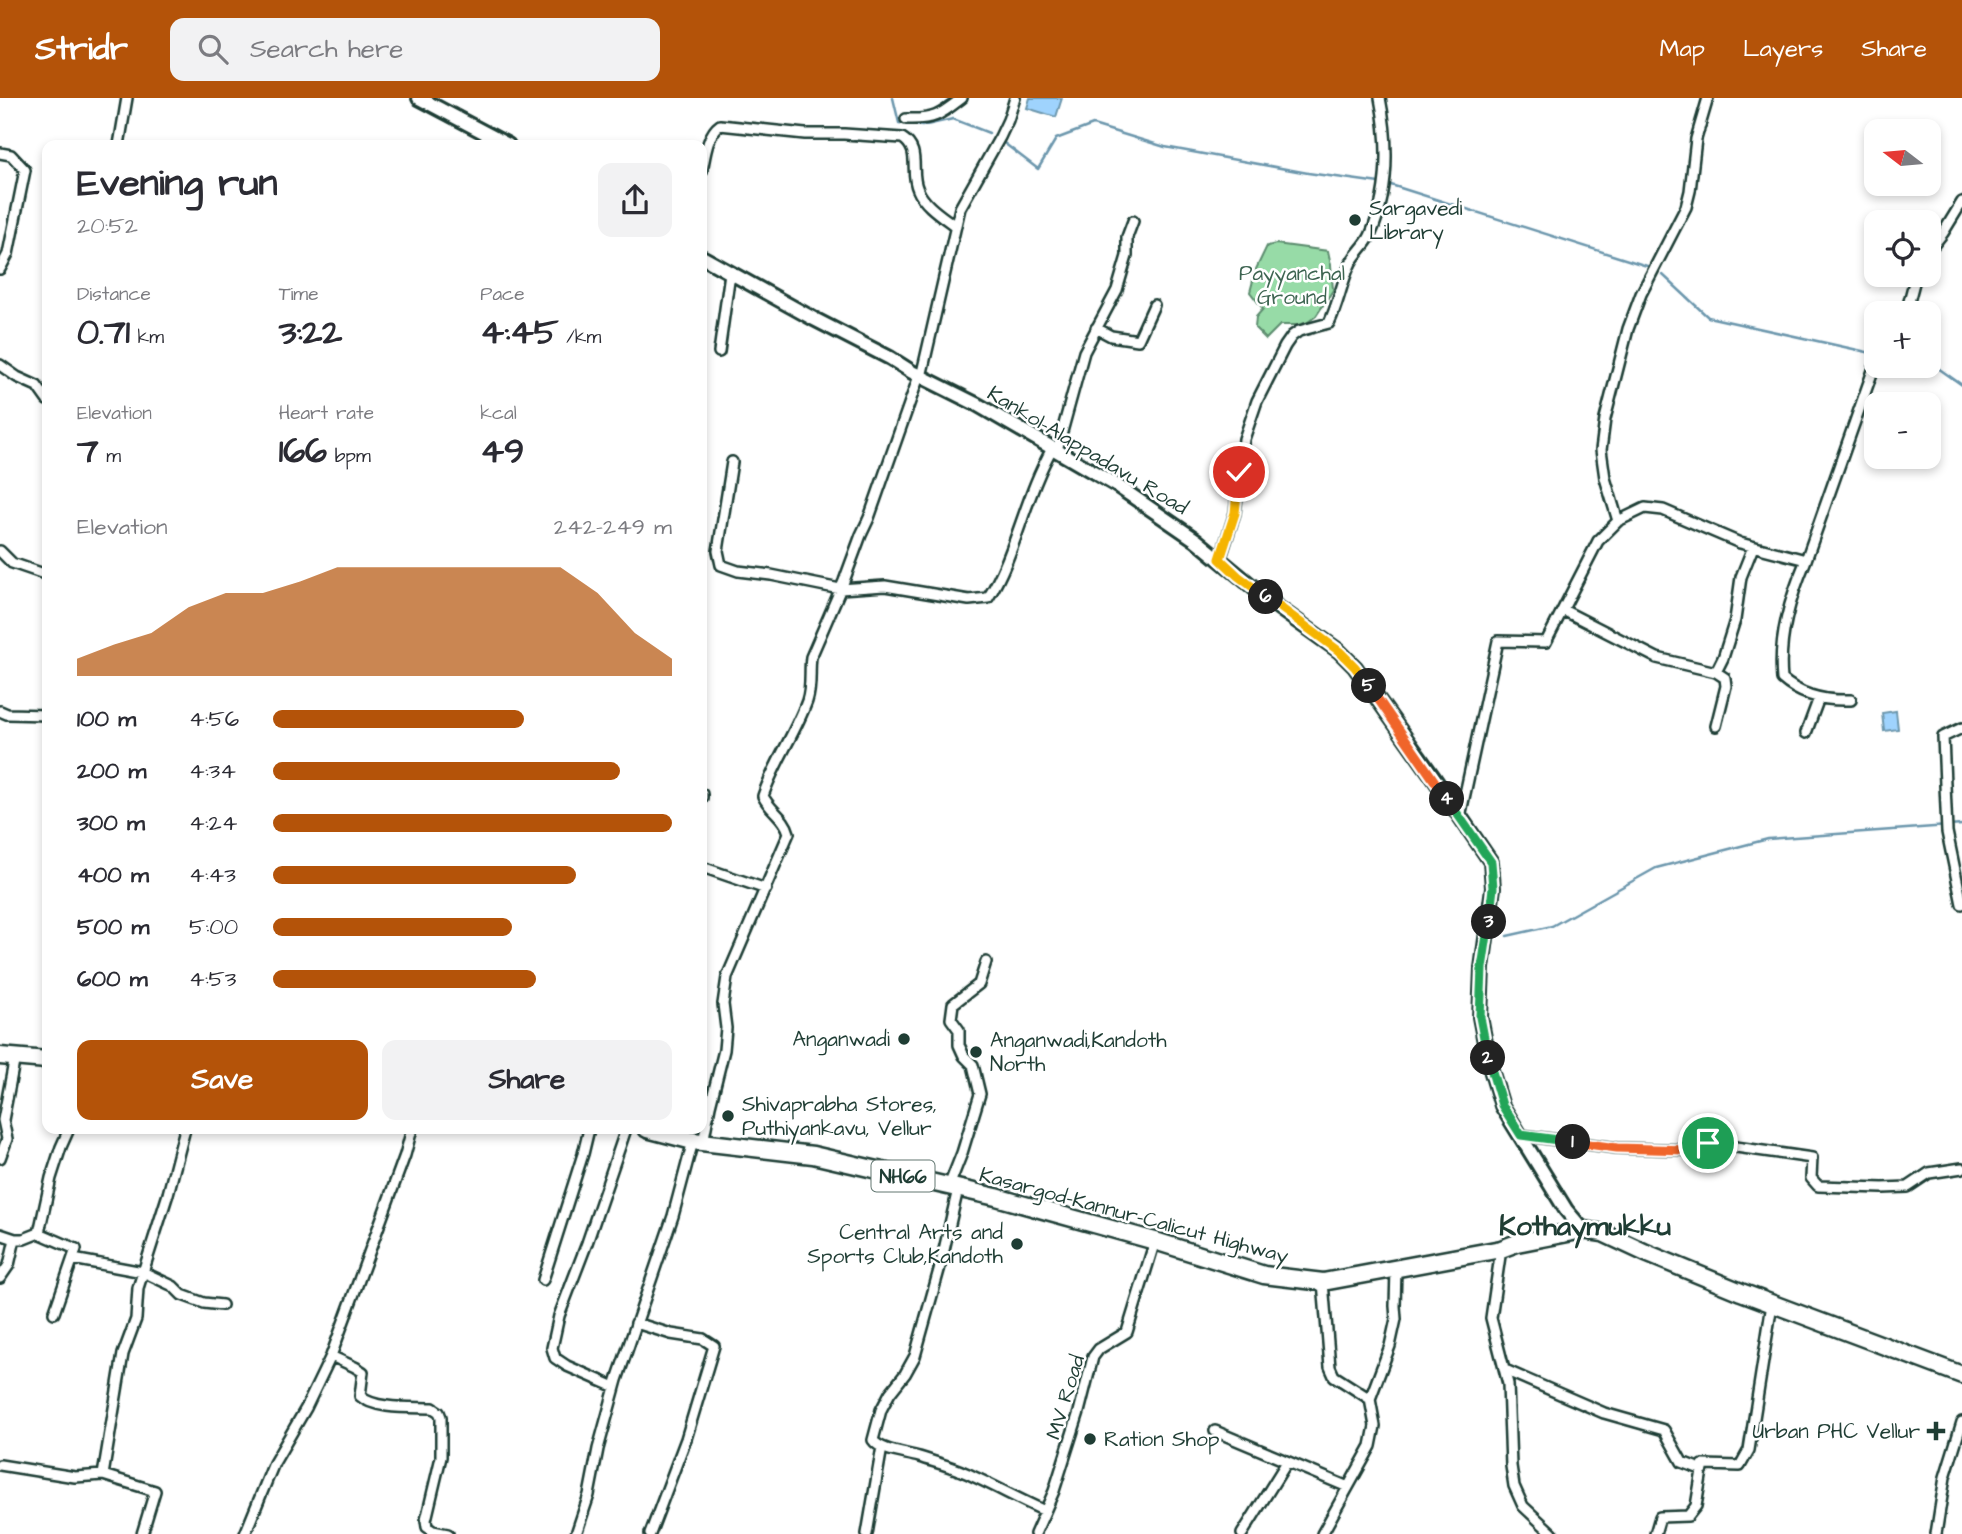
<!DOCTYPE html>
<html lang="en">
<head>
<meta charset="utf-8">
<style>
  body { margin:0; font-family:"Architects Daughter",sans-serif; background:#f2f2f3; color:#2b2b33; height:100vh; display:flex; flex-direction:column; font-size:26px; white-space:nowrap }
  * { box-sizing:border-box; margin:0 }
  p { font-size:23px; color:#7c7c81 }
  .icon { flex:none; width:38px; height:38px; fill:none; stroke:currentColor; stroke-width:2; stroke-linecap:round; stroke-linejoin:round }
  .map { position:relative; flex:1; overflow:hidden }
  .drawer { position:absolute; left:42px; top:42px; width:665px; height:994px; display:flex; flex-direction:column; background:#fff; border-radius:14px; box-shadow:0 4px 10px #0003 }
  .drawer>* { flex:none }
  .needle { width:46px; rotate:286deg }
  .controls { position:absolute; left:1864px; top:21px; display:grid; gap:14px }
  .controls a { display:grid; place-items:center; width:77px; height:77px; border-radius:14px; background:#fff; box-shadow:0 4px 10px #0003; font-size:35px }
  .pin { position:absolute; display:grid; place-items:center; width:60px; height:60px; color:#fff; margin:-30px; border:4px solid #fff; border-radius:50%; box-shadow:0 2px 7px #0007 }
  .km { position:absolute; width:35px; height:35px; margin:-18px; border-radius:50%; background:#222; color:#fff; font-size:19px; line-height:35px; text-align:center }
  .round { display:grid; place-items:center; flex:none; width:74px; height:74px; border-radius:14px; background:#f2f2f3 }
  .headline { display:flex; align-items:center; justify-content:space-between; height:119px; padding:0 35px }
  h1 { font-size:38px; font-weight:700; line-height:52px }
  .figures { display:grid; grid-template-columns:repeat(3,1fr); gap:10px; height:119px; padding:7px 35px }
  .figures div { display:grid; align-content:center }
  .figures b { font-size:35px; font-weight:700 }
  .figures small { font-size:19px; font-weight:400 }
  .figures p { font-size:19px }
  .chart { height:196px; padding:14px 35px }
  .chart p { display:flex; justify-content:space-between }
  .chart svg { width:100%; height:126px; margin-top:7px; fill:#b45309; opacity:.7 }
  .primary-button { display:flex; gap:14px; margin-top:auto; padding:14px 35px }
  .primary-button a { flex:1; height:80px; border-radius:14px; background:#b45309; color:#fff; font-size:28px; font-weight:700; line-height:80px; text-align:center }
  .primary-button a+a { background:#f2f2f3; color:#2b2b33 }
  ul { padding:0 35px; list-style:none; font-size:23px }
  li { display:grid; grid-template-columns:112px 84px 1fr; align-items:center; height:52px }
  li i { height:18px; border-radius:9px; background:#b45309 }
  header { display:flex; align-items:center; gap:42px; box-sizing:border-box; height:98px; padding:0 35px; background:#b45309; color:#fff }
  header strong { font-size:33px }
  nav { display:flex; gap:38px; margin-inline-start:auto; font-size:24px }
  .search { width:490px; height:63px; background:#f2f2f3; display:flex; align-items:center; gap:18px; box-sizing:border-box; padding:0 24px; border-radius:14px; color:#7c7c81; font-size:26px }
  .map>svg:first-child { display:block }
</style>
</head>
<body>
<header>
<strong>Stridr</strong>
<div class="search"><svg class="icon" aria-label="search" viewBox="0 0 24 24"><circle cx="10" cy="10" r="6"/><path d="M15 15l6 6"/></svg>Search here</div>
<nav><a>Map</a><a>Layers</a><a>Share</a></nav>
</header>
<div class="map">
<svg width="1962" height="1436" viewBox="0 0 1962 1436">
  <rect width="100%" height="100%" fill="#fff"/>
  <filter id="ink" filterUnits="userSpaceOnUse"><feTurbulence type="fractalNoise" baseFrequency=".0143" numOctaves="2"/><feDisplacementMap in="SourceGraphic" scale="14" xChannelSelector="R" yChannelSelector="G"/><feConvolveMatrix kernelMatrix="1 2 1 2 8 2 1 2 1" color-interpolation-filters="sRGB"/></filter>
  <g filter="url(#ink)">
    <path fill="#97dba7" stroke="#5b8c6e" stroke-width="2" d="M1276,146l52,7 3,14 2,25 -17,26 -12,9h-24l-14,14 -11,-11 1,-11 7,-8 -13,-17 6,-23 11,-23z"/>
    <path fill="#9fd3fd" stroke="#6c97ad" stroke-width="2" d="M1030,0h32l-6,19 -29,-9z
      M1896,613l2,18 -14,2 -2,-18z"/>
    <g fill="none" stroke-linecap="round" stroke-linejoin="round">
      <path stroke="#6c97ad" stroke-width="2.5" d="M893,0l6,25 23,3 31,-7 36,14
        M1004,45l34,26 18,-30 37,-14 72,22 143,26 71,10
        M1391,87l256,81
        M1663,177l45,42 168,37
        M1928,268l10,2 24,17
        M1507,838l45,-10 104,-58 112,-29 194,-14"/>
      <defs>
        <path id="street" d="M906,21c29,1 34,-4 56,-21
          M119,47l8,-47
          M0,55l11,2 14,15 -17,84 -8,15
          M702,73c3,-14 5,-37 18,-46l85,9h39l58,4c20,12 7,34 16,52 6,15 24,26 37,36
          M1928,154l15,-19 19,-31
          M1906,215l10,-38
          M1096,230l15,8 27,4 16,-35
          M719,254l11,-79
          M0,267l17,12 20,9 10,14
          M921,279l39,-169 40,-71 8,-17 7,-22
          M1057,352l27,-98 33,-62 10,-34v-19l6,-16
          M732,364l-14,89 3,14 17,6 33,4 69,14 45,-3 84,14 19,-2c28,-44 37,-103 65,-151
          M1618,423l-13,-43 -4,-28 4,-31 23,-90 13,-35 45,-87 4,-16 6,-52 12,-41
          M0,453l12,12 35,12
          M1220,462l15,-47 9,-74 13,-38 28,-55 7,-10 7,-5 30,-8c9,-18 12,-38 20,-56 4,-12 15,-19 21,-31 19,-43 19,-93 10,-138
          M1806,462c-16,38 -28,78 -24,119 19,17 44,22 69,21
          M1563,512l94,48 59,14 9,6 1,8 -10,40
          M1716,574l7,-14 12,-38 6,-43 12,-30
          M0,613l7,3 40,1
          M1962,630l-19,9 4,95 15,72
          M1806,635l13,-35
          M702,696v4
          M1460,719l38,-176 48,1 52,-101 20,-20 27,-13 18,2 77,33 66,17 70,-198
          M702,769l64,22
          M1521,1037l96,13 70,2 21,-7 104,15 -1,20 7,8 65,2 25,-1 21,-14 33,-5
          M703,1045l7,-37 14,-56 2,-22 -3,-24 4,-27 62,-144c-4,-16 -19,-22 -26,-37 11,-33 32,-62 44,-95 5,-15 2,-29 4,-44l33,-76 17,-46 8,-17 50,-142
          M0,1060l7,-19 -4,-19 12,-63
          M949,1088l13,-33 18,-59 -7,-29 -9,-9 -5,-11v-15l-8,-11 2,-15 26,-20 7,-22
          M958,1091l-17,74 -26,93 -10,18 -15,19 -9,17 -8,30c7,11 33,13 46,17 15,5 32,9 47,16 27,12 52,26 79,38
          M0,1136l15,5 -6,26 -9,13
          M15,1141h9l15,-6
          M1501,1151l-10,69 17,66 3,82 3,20 9,20 30,28
          M73,1161l70,13 30,14 9,9 22,8 18,2
          M543,1182l40,-126 6,-25
          M54,1215l22,-64 -37,-16 12,-55 10,-31 8,-18
          M636,1225l35,11 32,5 11,7 -28,93 -36,95
          M331,1258l24,11 8,5 -3,24c15,14 53,11 73,12l6,4 2,5v40l-15,63 1,7 6,4 15,3
          M1505,1272l99,43 60,17 18,32 21,8
          M615,1289l-48,-21 -12,-8 -3,-10 7,-32 28,-73 39,-114
          M1370,1301l20,-53 6,-27 -1,-13 1,-37
          M1215,1333l133,56
          M0,1367l75,12 28,-2 52,16 -13,43
          M103,1377l20,-121 13,-35 2,-31 30,-94 17,-65
          M245,1436l29,-71 32,-55 25,-52 74,-201 7,-26
          M576,1436l13,-39 9,-46 19,-69 56,-164 20,-75
          M867,1436l15,-87
          M1035,1436l19,-43 25,-79 14,-55 6,-8 28,-17 28,-91
          M1242,1436l45,-72
          M1322,1436l49,-88 4,-20 -5,-27 -36,-23 -4,-9 -7,-85
          M1655,1436l5,-17 28,-1 8,-10 7,-41 37,1 9,-16 23,-146
          M1936,1436l9,-57 17,-55"/>
        <path id="secondary" d="M419,0l89,47
          M702,159l112,62 76,39 22,14 66,33 138,80 80,55 80,66 63,45 16,16 78,110 58,85 2,26 -11,80 -2,49 9,46 13,43 64,104 17,20"/>
        <path id="highway" d="M0,958l47,4
          M647,1031l46,12 120,14 56,13 127,29 159,44 109,34 59,7 178,-33 16,-6 66,-13 20,3 43,20 95,39 221,83"/>
      </defs>
      <use href="#street" stroke="#1f3d34" stroke-width="14"/>
      <use href="#secondary" stroke="#1f3d34" stroke-width="18"/>
      <use href="#highway" stroke="#1f3d34" stroke-width="21"/>
      <use href="#street" stroke="#fff" stroke-width="9"/>
      <use href="#secondary" stroke="#fff" stroke-width="12"/>
      <use href="#highway" stroke="#fff" stroke-width="16"/>
    </g>
  </g>
  <g fill="none" stroke-linecap="round" stroke-linejoin="round" filter="url(#ink)">
    <defs>
      <path id="split-1" d="M1573,1044l44,6 70,2 21,-7"/>
      <path id="split-2" d="M1488,960l14,47 19,30 52,7"/>
      <path id="split-3" d="M1488,960l-8,-41 2,-49 7,-46"/>
      <path id="split-4" d="M1447,701l44,63 2,26 -4,34"/>
      <path id="split-5" d="M1369,588l78,113"/>
      <path id="split-6" d="M1266,499l73,54 16,16 14,19"/>
      <path id="split-7" d="M1239,374l-4,41 -15,46 18,17 28,21"/>
    </defs>
    <use href="#split-1" stroke="#fff" stroke-width="14"/>
    <use href="#split-2" stroke="#fff" stroke-width="14"/>
    <use href="#split-3" stroke="#fff" stroke-width="14"/>
    <use href="#split-4" stroke="#fff" stroke-width="14"/>
    <use href="#split-5" stroke="#fff" stroke-width="14"/>
    <use href="#split-6" stroke="#fff" stroke-width="14"/>
    <use href="#split-7" stroke="#fff" stroke-width="14"/>
    <use href="#split-1" stroke="#f0652b" stroke-width="9"/>
    <use href="#split-2" stroke="#22a559" stroke-width="9"/>
    <use href="#split-3" stroke="#22a559" stroke-width="9"/>
    <use href="#split-4" stroke="#22a559" stroke-width="9"/>
    <use href="#split-5" stroke="#f0652b" stroke-width="9"/>
    <use href="#split-6" stroke="#f5b400" stroke-width="9"/>
    <use href="#split-7" stroke="#f5b400" stroke-width="9"/>
  </g>
  <g fill="#1f3d34" stroke="#fff" stroke-width="2.5">
    <circle cx="1355" cy="122" r="7"/>
    <circle cx="904" cy="941" r="7"/>
    <circle cx="976" cy="954" r="7"/>
    <circle cx="728" cy="1018" r="7"/>
    <circle cx="1017" cy="1146" r="7"/>
    <path d="M1932.5 1322.5h7v7h7v7h-7v7h-7v-7h-7v-7h7z"/>
    <circle cx="1090" cy="1341" r="7"/>
  </g>
  <g text-anchor="middle" stroke-width="5" stroke-linejoin="round" paint-order="stroke">
    <rect fill="#fff" stroke="#627771" stroke-width="2" x="871.5" y="1062.5" width="63" height="31" rx="5"/>
    <g font-size="19" font-weight="bold" fill="#1f3d34">
      <text x="903" y="1085">NH66</text>
    </g>
    <g font-size="21" fill="#1f3d34" stroke="#fff" text-anchor="start">
      <text x="1369" y="117">Sargavedi<tspan x="1369" dy="24">Library</tspan></text>
      <text x="890" y="948" text-anchor="end">Anganwadi</text>
      <text x="990" y="949">Anganwadi,Kandoth<tspan x="990" dy="24">North</tspan></text>
      <text x="742" y="1013">Shivaprabha Stores,<tspan x="742" dy="24">Puthiyankavu, Vellur</tspan></text>
      <text x="1003" y="1141" text-anchor="end">Central Arts and<tspan x="1003" dy="24">Sports Club,Kandoth</tspan></text>
      <text x="1920" y="1340" text-anchor="end">Urban PHC Vellur</text>
      <text x="1104" y="1348">Ration Shop</text>
    </g>
    <g font-size="21" fill="#3d6451" stroke="#fff">
      <text x="1292" y="182">Payyanchal<tspan x="1292" dy="24">Ground</tspan></text>
    </g>
    <g font-size="21" fill="#1f3d34" stroke="#fff">
      <text transform="translate(1088 352) rotate(31)" y="7">Kankol-Alappadavu Road</text>
      <text transform="translate(1134 1117) rotate(15)" y="7">Kasargod-Kannur-Calicut Highway</text>
      <text transform="translate(1065 1299) rotate(-73)" y="7">MV Road</text>
    </g>
    <g font-size="28" font-weight="bold" fill="#1f3d34" stroke="#fff">
      <text x="1585" y="1137">Kothaymukku</text>
    </g>
  </g>
</svg>
<div class="controls">
<a><svg class="needle" viewBox="-14 -14 28 28"><path d="M0-13l5 13h-10z" fill="#e53935"/><path d="M0 13l5-13h-10z" fill="#7c7c81"/></svg></a>
<a><svg class="icon" aria-label="locate" viewBox="0 0 24 24"><circle cx="12" cy="12" r="6"/><path d="M12 2v4M12 18v4M2 12h4M18 12h4"/></svg></a>
<a>+</a>
<a>−</a>
</div>
<div class="pin" style="left:1708px;top:1045px;background:#1e9e55"><svg class="icon" aria-label="arrive" viewBox="0 0 24 24"><path d="M6 21V4h12l-3 4 3 4H6"/></svg></div>
<div class="pin" style="left:1239px;top:374px;background:#d93025"><svg class="icon" aria-label="check" viewBox="0 0 24 24"><path d="M5 12l5 5 9-10"/></svg></div>
<b class="km" style="left:1573px;top:1044px">1</b>
<b class="km" style="left:1488px;top:960px">2</b>
<b class="km" style="left:1489px;top:824px">3</b>
<b class="km" style="left:1447px;top:701px">4</b>
<b class="km" style="left:1369px;top:588px">5</b>
<b class="km" style="left:1266px;top:499px">6</b>
<section class="drawer">
<div class="headline"><div><h1>Evening run</h1><p>20:52</p></div><a class="round"><svg class="icon" aria-label="share" viewBox="0 0 24 24"><path d="M12 15V3M7 8l5-5 5 5M5 13v7h14v-7"/></svg></a></div>
<div class="figures">
<div><p>Distance</p><b>0.71<small> km</small></b></div>
<div><p>Time</p><b>3:22</b></div>
<div><p>Pace</p><b>4:45<small> /km</small></b></div>
</div>
<div class="figures">
<div><p>Elevation</p><b>7<small> m</small></b></div>
<div><p>Heart rate</p><b>166<small> bpm</small></b></div>
<div><p>kcal</p><b>49</b></div>
</div>
<div class="chart"><p><span>Elevation</span>242–249 m</p>
<svg viewBox="0 0 160 44" preserveAspectRatio="none"><path d="M0 44V38L10 33L20 29L30 20L40 15L50 15L60 11L70 6L80 6L90 6L100 6L110 6L120 6L130 6L140 15L150 29L160 38V44z"/></svg>
</div>
<ul>
<li><b>100 m</b>4:56<i style="width:63%"></i></li>
<li><b>200 m</b>4:34<i style="width:87%"></i></li>
<li><b>300 m</b>4:24<i style="width:100%"></i></li>
<li><b>400 m</b>4:43<i style="width:76%"></i></li>
<li><b>500 m</b>5:00<i style="width:60%"></i></li>
<li><b>600 m</b>4:53<i style="width:66%"></i></li>
</ul>
<div class="primary-button"><a>Save</a><a>Share</a></div>
</section>
</div>
</body>
</html>
